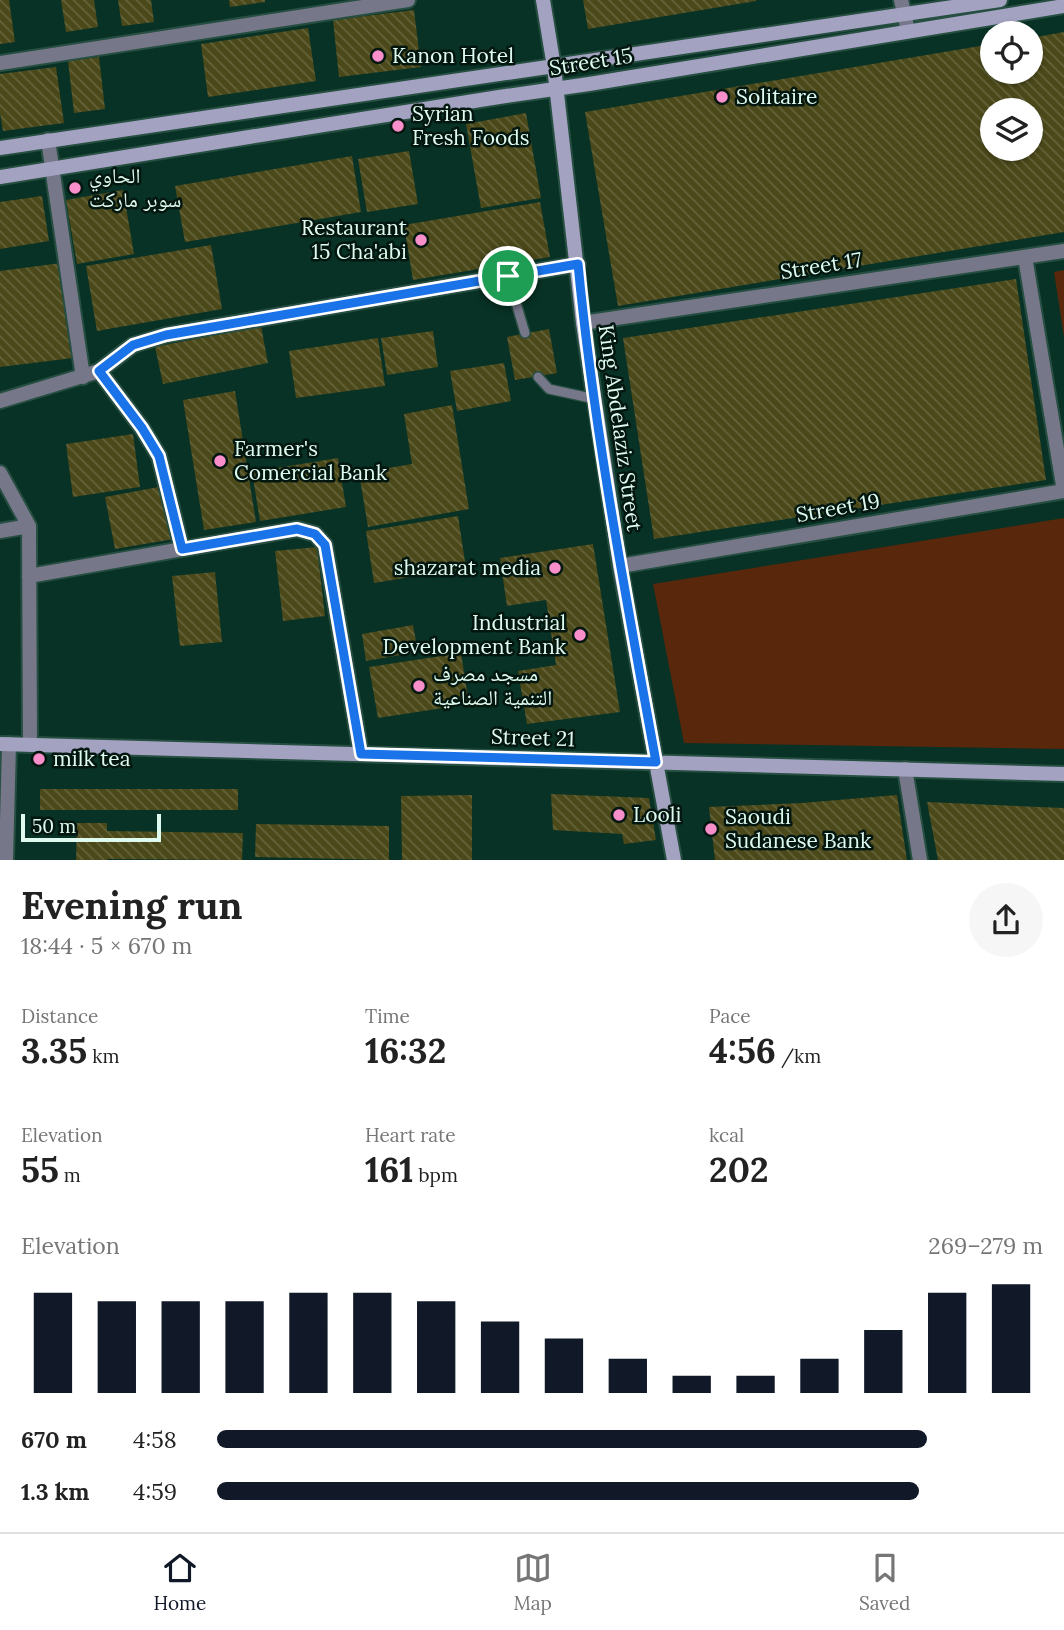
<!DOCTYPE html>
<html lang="en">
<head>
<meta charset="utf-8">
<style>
  body { margin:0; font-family:Lora,"Noto Naskh Arabic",serif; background:#f6f6f6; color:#222; height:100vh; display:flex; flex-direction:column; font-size:26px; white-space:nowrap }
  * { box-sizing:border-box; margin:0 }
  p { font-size:23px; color:#767676 }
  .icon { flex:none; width:38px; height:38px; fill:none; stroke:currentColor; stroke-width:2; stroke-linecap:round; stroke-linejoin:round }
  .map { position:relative; height:860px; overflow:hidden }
  .panel { display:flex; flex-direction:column; background:#fff; flex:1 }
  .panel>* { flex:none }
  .buttons { position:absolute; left:980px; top:21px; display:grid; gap:14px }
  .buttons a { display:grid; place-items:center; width:63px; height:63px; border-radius:50%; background:#fff; box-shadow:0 2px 5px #0004; font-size:35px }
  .scale { position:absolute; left:21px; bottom:18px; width:140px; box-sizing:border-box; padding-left:7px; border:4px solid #dffaee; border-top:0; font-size:19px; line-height:24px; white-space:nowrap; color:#dffaee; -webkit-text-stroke:5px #031710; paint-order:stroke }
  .pin { position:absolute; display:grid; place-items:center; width:60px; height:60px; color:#fff; margin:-30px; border:4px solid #fff; border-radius:50%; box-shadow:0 2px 7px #0007 }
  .round { display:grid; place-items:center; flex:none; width:74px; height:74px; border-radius:37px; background:#f6f6f6 }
  .headline { display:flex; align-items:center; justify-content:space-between; height:119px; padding:0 21px }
  h1 { font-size:38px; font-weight:700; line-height:52px }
  .stats { display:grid; grid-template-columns:repeat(3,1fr); gap:10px; height:119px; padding:7px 21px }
  .stats div { display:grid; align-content:center }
  .stats b { font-size:35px; font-weight:700 }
  .stats small { font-size:19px; font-weight:400 }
  .stats p { font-size:19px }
  .chart { height:196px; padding:14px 21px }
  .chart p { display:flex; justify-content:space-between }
  .chart svg { width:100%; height:126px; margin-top:7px; stroke:#111827; stroke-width:6 }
  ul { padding:0 21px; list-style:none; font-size:23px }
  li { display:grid; grid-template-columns:112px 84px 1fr; align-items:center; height:52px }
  li i { height:18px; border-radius:9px; background:#111827 }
  .tabs { display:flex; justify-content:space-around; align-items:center; height:98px; border-top:2px solid #e0e0e0; background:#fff; font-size:19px; color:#767676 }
  .tabs a { display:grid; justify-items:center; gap:4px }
  .tabs .current { color:#111827 }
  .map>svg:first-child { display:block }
</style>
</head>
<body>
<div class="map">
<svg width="1064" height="860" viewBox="0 0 1064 860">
  <defs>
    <pattern id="building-back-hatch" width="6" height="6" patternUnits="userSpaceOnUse" patternTransform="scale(1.75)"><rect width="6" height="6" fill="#4b4819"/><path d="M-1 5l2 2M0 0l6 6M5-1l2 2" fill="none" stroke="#64633b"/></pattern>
  </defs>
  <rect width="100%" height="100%" fill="#083225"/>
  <path fill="#58270c" d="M1064,270v67l-10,-65z
    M1064,518v231l-380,-6 -31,-159z"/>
  <path fill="url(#building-back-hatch)" fill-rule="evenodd" d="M0,0h9l6,42 -15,2z
    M61,0h33l4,27 -32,5z
    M118,0h33l3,22 -32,4z
    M229,0h36v2l-35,5z
    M583,0h173v1l-168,28z
    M414,10l7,57 -82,10 -6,-57z
    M308,28l8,53 -108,16 -7,-53z
    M1064,32v200l-446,74 -33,-194 407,-68v28h39v-34zM992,110h39v39h-39z
    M99,57l6,52 -31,4 -6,-52z
    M56,67l8,56 -61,8 -3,-18v-39z
    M526,113l15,85 -60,10 -15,-84z
    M409,151l9,53 -51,8 -9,-53z
    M352,156l9,56 -176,30 -10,-56z
    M123,190l11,64 -57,10 -11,-64z
    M42,196l7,45 -49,8v-47z
    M540,202l10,55 -137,23 -9,-55z
    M211,245l11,64 -125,22 -11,-65z
    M61,263l12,95 -73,9v-96z
    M1016,279l30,201 -392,59 -31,-201z
    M261,326l7,37 -105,21 -8,-37z
    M549,329l8,44 -42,7 -8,-43z
    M433,331l5,36 -51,8 -6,-37z
    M378,338l7,48 -89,12 -7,-47z
    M504,363l7,38 -54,10 -7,-40z
    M235,391l21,131 -52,8 -21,-130z
    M452,405l17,104 -101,18 -9,-54 53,-9 -8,-50z
    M133,434l7,53 -67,10 -7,-53z
    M338,458l8,49 -86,14 -8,-49z
    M164,486l10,53 -59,10 -10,-52z
    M458,516l8,52 -92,15 -8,-52z
    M593,544l27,168 -93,12 -9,-53 38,-6 -10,-65 -39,6 -7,-48z
    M317,547l8,69 -42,5 -8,-70z
    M215,572l7,70 -42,4 -8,-70z
    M413,625l5,27 -52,9 -4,-27z
    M461,653l8,51 -91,14 -9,-51z
    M40,789h198v21h-198z
    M551,794l98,4 7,42 -32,4 -2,-10 -69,-4z
    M472,795v65h-70l-1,-64z
    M897,795l10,65h-192l-6,-53 93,-4z
    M927,802l137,6v52h-126z
    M77,823h30v8l136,2 -1,27 -135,-1v1h-31z
    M256,824l133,2v34l-134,-3z"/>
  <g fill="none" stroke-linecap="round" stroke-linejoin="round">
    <defs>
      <path id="lane" d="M508,276l17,57
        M538,377l11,12 46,10"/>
      <path id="street" d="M901,0l7,31
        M0,63l408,-63
        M48,140l35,237
        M1025,257l39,234
        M583,323l481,-72
        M99,371l43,57 17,28 23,93
        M0,401l99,-30 34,-26 33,-10 412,-71
        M0,473l29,53 1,219
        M0,531l29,-5
        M620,566l444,-75
        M29,576l268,-47 18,5 10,11 36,209
        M905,769l15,91
        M6,860l3,-116"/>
      <path id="secondary" d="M543,0l11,67 29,256 37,243 54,294
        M0,148l1000,-148
        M0,177l499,-80 90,-13 475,-78
        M0,744l1064,30"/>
    </defs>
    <use href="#lane" stroke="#264e41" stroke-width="12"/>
    <use href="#street" stroke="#264e41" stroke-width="18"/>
    <use href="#secondary" stroke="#264e41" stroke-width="18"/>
    <use href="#lane" stroke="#77778a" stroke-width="9"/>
    <use href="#street" stroke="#77778a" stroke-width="14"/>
    <use href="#secondary" stroke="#a3a2c1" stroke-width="14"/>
  </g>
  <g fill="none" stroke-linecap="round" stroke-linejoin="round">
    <defs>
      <path id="route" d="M578,264c16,167 48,333 78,498l-295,-8 -36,-209 -10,-11 -18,-5 -115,20 -23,-93 -17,-28 -43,-57 34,-26 33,-10z"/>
    </defs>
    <use href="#route" stroke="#fff" stroke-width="14"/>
    <use href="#route" stroke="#1a73e8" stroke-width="9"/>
  </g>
  <g fill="#f98fca" stroke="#031710" stroke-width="2.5">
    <circle cx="378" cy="56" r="7"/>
    <circle cx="722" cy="97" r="7"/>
    <circle cx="398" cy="126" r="7"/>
    <circle cx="75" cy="188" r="7"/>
    <circle cx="421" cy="240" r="7"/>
    <circle cx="220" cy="461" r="7"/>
    <circle cx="555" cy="568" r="7"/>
    <circle cx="580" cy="635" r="7"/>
    <circle cx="419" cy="686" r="7"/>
    <circle cx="39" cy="759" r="7"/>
    <circle cx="619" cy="815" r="7"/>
    <circle cx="711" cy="829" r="7"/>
  </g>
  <g text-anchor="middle" stroke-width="5" stroke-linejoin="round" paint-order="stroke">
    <g font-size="21" fill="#dffaee" stroke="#031710" text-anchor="start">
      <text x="392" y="63">Kanon Hotel</text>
      <text x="736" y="104">Solitaire</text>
      <text x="412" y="121">Syrian<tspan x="412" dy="24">Fresh Foods</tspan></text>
      <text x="89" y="183">الحاوي<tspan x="89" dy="24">سوبر ماركت</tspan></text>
      <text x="407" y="235" text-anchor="end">Restaurant<tspan x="407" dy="24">15 Cha'abi</tspan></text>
      <text x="234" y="456">Farmer's<tspan x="234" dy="24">Comercial Bank</tspan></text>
      <text x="541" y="575" text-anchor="end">shazarat media</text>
      <text x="566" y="630" text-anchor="end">Industrial<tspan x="566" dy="24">Development Bank</tspan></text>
      <text x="433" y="681">مسجد مصرف<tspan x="433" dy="24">التنمية الصناعية</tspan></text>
      <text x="53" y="766">milk tea</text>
      <text x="633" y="822">Looli</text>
      <text x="725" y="824">Saoudi<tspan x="725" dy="24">Sudanese Bank</tspan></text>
    </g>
    <g font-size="21" fill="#dffaee" stroke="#031710">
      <text transform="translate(591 62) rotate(-9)" y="7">Street 15</text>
      <text transform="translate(821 266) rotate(-9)" y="7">Street 17</text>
      <text transform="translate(620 428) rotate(82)" y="7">King Abdelaziz Street</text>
      <text transform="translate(838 508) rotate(-10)" y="7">Street 19</text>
      <text transform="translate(533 738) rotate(2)" y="7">Street 21</text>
    </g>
  </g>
</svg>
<div class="buttons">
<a><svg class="icon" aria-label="locate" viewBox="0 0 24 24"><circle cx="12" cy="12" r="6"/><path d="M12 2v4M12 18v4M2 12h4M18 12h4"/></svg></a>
<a><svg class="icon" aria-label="layers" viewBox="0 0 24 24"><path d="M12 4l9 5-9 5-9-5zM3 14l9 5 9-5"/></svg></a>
</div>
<div class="scale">50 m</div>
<div class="pin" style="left:508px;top:276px;background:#1e9e55"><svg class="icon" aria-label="arrive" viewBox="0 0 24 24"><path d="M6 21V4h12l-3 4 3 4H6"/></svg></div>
</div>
<section class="panel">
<div class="headline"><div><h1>Evening run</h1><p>18:44 · 5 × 670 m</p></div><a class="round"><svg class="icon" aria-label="share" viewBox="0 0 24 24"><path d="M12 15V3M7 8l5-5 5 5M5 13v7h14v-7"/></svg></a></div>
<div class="stats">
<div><p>Distance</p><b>3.35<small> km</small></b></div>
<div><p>Time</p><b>16:32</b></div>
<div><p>Pace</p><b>4:56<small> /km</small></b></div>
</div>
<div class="stats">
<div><p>Elevation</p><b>55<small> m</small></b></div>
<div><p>Heart rate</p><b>161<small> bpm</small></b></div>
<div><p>kcal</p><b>202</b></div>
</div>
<div class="chart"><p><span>Elevation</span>269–279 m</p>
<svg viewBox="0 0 160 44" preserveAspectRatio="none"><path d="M5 44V9M15 44V12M25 44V12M35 44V12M45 44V9M55 44V9M65 44V12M75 44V19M85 44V25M95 44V32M105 44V38M115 44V38M125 44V32M135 44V22M145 44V9M155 44V6"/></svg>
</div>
<ul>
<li><b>670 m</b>4:58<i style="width:86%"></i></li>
<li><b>1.3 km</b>4:59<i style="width:85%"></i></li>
</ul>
</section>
<nav class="tabs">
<a class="current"><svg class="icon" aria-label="home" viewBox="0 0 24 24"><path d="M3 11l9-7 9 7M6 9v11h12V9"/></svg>Home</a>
<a><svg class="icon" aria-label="map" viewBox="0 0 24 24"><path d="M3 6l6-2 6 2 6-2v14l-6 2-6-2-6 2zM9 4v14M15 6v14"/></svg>Map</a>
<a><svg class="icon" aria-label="saved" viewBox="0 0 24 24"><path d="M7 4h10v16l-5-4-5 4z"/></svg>Saved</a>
</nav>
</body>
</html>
